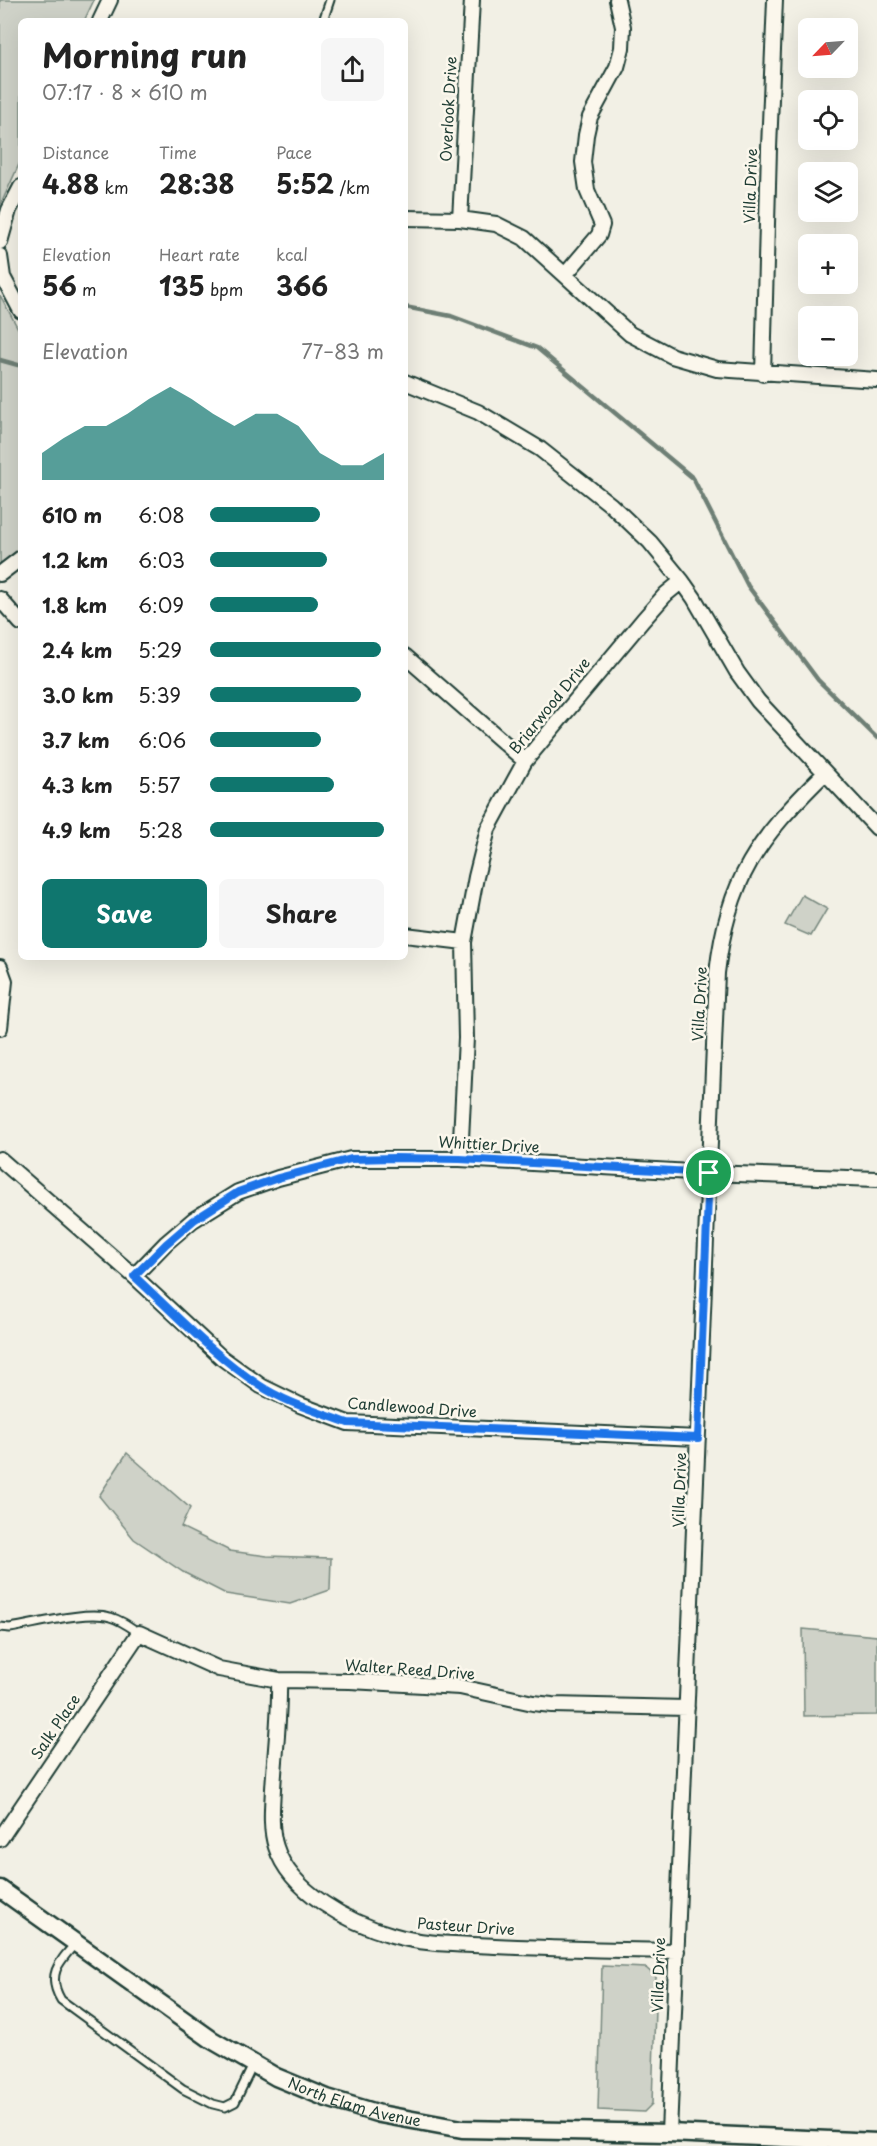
<!DOCTYPE html>
<html lang="en">
<head>
<meta charset="utf-8">
<style>
  body { margin:0; font-family:"Playpen Sans",sans-serif; background:#f6f6f6; color:#222; height:100vh; display:flex; flex-direction:column; font-size:22px; white-space:nowrap }
  * { box-sizing:border-box; margin:0 }
  p { font-size:20px; color:#767676 }
  .icon { flex:none; width:33px; height:33px; fill:none; stroke:currentColor; stroke-width:2; stroke-linecap:round; stroke-linejoin:round }
  .map { position:relative; flex:1; overflow:hidden }
  .drawer { position:absolute; left:18px; top:18px; width:390px; height:942px; display:flex; flex-direction:column; background:#fff; border-radius:9px; box-shadow:0 6px 24px #0002 }
  .drawer>* { flex:none }
  .needle { width:39px; rotate:245deg }
  .fabs { position:absolute; left:798px; top:18px; display:grid; gap:12px }
  .fabs a { display:grid; place-items:center; width:60px; height:60px; border-radius:9px; background:#fff; box-shadow:0 6px 24px #0002; font-size:30px }
  .pin { position:absolute; display:grid; place-items:center; width:51px; height:51px; color:#fff; margin:-26px; border:3px solid #fff; border-radius:50%; box-shadow:0 2px 6px #0007 }
  .round { display:grid; place-items:center; flex:none; width:63px; height:63px; border-radius:9px; background:#f6f6f6 }
  .head { display:flex; align-items:center; justify-content:space-between; height:102px; padding:0 24px }
  h1 { font-size:33px; font-weight:700; line-height:45px }
  .figures { display:grid; grid-template-columns:repeat(3,1fr); gap:9px; height:102px; padding:6px 24px }
  .figures div { display:grid; align-content:center }
  .figures b { font-size:26px; font-weight:700 }
  .figures small { font-size:16px; font-weight:400 }
  .figures p { font-size:16px }
  .chart { height:168px; padding:12px 24px }
  .chart p { display:flex; justify-content:space-between }
  .chart svg { width:100%; height:108px; margin-top:6px; fill:#0f766e; opacity:.7 }
  .cta { display:flex; gap:12px; margin-top:auto; padding:12px 24px }
  .cta a { flex:1; height:69px; border-radius:9px; background:#0f766e; color:#fff; font-size:24px; font-weight:700; line-height:69px; text-align:center }
  .cta a+a { background:#f6f6f6; color:#222 }
  ul { padding:0 24px; list-style:none; font-size:20px }
  li { display:grid; grid-template-columns:96px 72px 1fr; align-items:center; height:45px }
  li i { height:15px; border-radius:8px; background:#0f766e }
  .map>svg:first-child { display:block }
</style>
</head>
<body>
<div class="map">
<svg width="877" height="2146" viewBox="0 0 877 2146">
  <rect width="100%" height="100%" fill="#f2f0e5"/>
  <filter id="ink" filterUnits="userSpaceOnUse"><feTurbulence type="fractalNoise" baseFrequency=".0167" numOctaves="2"/><feDisplacementMap in="SourceGraphic" scale="12" xChannelSelector="R" yChannelSelector="G"/><feConvolveMatrix kernelMatrix="1 2 1 2 8 2 1 2 1" color-interpolation-filters="sRGB"/></filter>
  <g filter="url(#ink)">
    <path fill="#cfd2c8" stroke="#77887e" stroke-width="1.5" d="M0,0h94l-10,21h-63v139l-21,46z
      M0,295l21,39v213l-21,18z
      M802,895l25,14 -16,27 -26,-11z
      M127,1453l63,55 -9,19 49,24 37,5 64,2 -1,32 -40,14 -64,-10 -43,-22 -49,-33 -35,-43z
      M803,1629l74,7v79l-73,1z
      M602,1966l44,2 10,9 -4,127 -8,8 -46,-2z"/>
    <g fill="none" stroke-linecap="round" stroke-linejoin="round">
      <path stroke="#6e7f75" stroke-width="4.5" d="M405,307l46,9 86,32 156,130 55,108 70,94 59,58
        M0,360l18,5"/>
      <defs>
        <path id="service" d="M323,21l7,-21
          M0,1627l10,1c26,-4 77,-18 100,-11 11,3 19,9 29,16
          M76,1943c-17,19 -30,32 -15,57l122,89 30,15 12,3 10,-5 18,-37"/>
        <path id="minor" d="M100,21l10,-21
          M405,218l55,1 36,5 28,14 106,96 42,22 45,13 160,11
          M460,219l12,-219
          M0,242l9,-32 12,-23
          M0,256l3,21 18,34
          M565,275l34,-40 3,-10 -15,-35 -4,-28 3,-27 4,-18 27,-50 5,-19 1,-21 -6,-27
          M763,374l6,-226 6,-148
          M405,382l73,30 62,37 71,56 39,37 32,39 12,17 43,74 21,29 119,127
          M0,574l21,-16
          M0,599l21,24
          M405,656l120,105
          M405,935l59,7
          M0,967l5,14 -5,47
          M0,1159l134,117 88,82 39,28 39,19 48,18 350,15
          M460,1159l6,-121 -2,-96 12,-65 12,-48 37,-68 118,-141 23,-26 16,-13
          M134,1276l32,-33 27,-23 45,-28 40,-14 73,-19h109l249,14 168,6
          M279,1680c1,36 -4,73 -6,109 -1,19 -3,40 3,58 14,45 74,76 116,88 33,10 68,9 103,11 61,3 121,4 182,5
          M0,1839l139,-206 80,36 60,11 71,1 110,6 73,16 19,2 135,3
          M669,2133c17,-387 34,-774 48,-1160 11,-95 41,-134 107,-199"/>
        <g id="tertiary">
          <path id="s1" d="M0,1889l212,151 64,37 51,21 53,16 82,15 207,4 208,9"/>
        </g>
      </defs>
      <use href="#service" stroke="#1f3d34" stroke-width="11"/>
      <use href="#minor" stroke="#1f3d34" stroke-width="18"/>
      <use href="#tertiary" stroke="#1f3d34" stroke-width="21"/>
      <use href="#service" stroke="#fbf7ec" stroke-width="7"/>
      <use href="#minor" stroke="#fbf7ec" stroke-width="14"/>
      <use href="#tertiary" stroke="#fbf7ec" stroke-width="16"/>
    </g>
  </g>
  <g fill="none" stroke-linecap="round" stroke-linejoin="round" filter="url(#ink)">
    <defs>
      <path id="route" d="M394,1158l66,1 249,14 -11,265 -350,-15c-29,-11 -62,-20 -89,-38 -46,-30 -85,-72 -125,-109l32,-32 28,-24 44,-28 40,-14 73,-19z"/>
    </defs>
    <use href="#route" stroke="#fff" stroke-width="12"/>
    <use href="#route" stroke="#1a73e8" stroke-width="8"/>
  </g>
  <g text-anchor="middle" stroke-width="5" stroke-linejoin="round" paint-order="stroke">
    <g font-size="15" fill="#1f3d34" stroke="#fbf7ec">
      <text transform="translate(449 109) rotate(-87)" y="5">Overlook Drive</text>
      <text transform="translate(751 186) rotate(-88)" y="5">Villa Drive</text>
      <text transform="translate(550 706) rotate(-51)" y="5">Briarwood Drive</text>
      <text transform="translate(700 1004) rotate(-87)" y="5">Villa Drive</text>
      <text transform="translate(489 1145) rotate(3)" y="5">Whittier Drive</text>
      <text transform="translate(412 1408) rotate(4)" y="5">Candlewood Drive</text>
      <text transform="translate(680 1490) rotate(-88)" y="5">Villa Drive</text>
      <text transform="translate(410 1670) rotate(4)" y="5">Walter Reed Drive</text>
      <text transform="translate(56 1727) rotate(-56)" y="5">Salk Place</text>
      <text transform="translate(466 1927) rotate(4)" y="5">Pasteur Drive</text>
      <text transform="translate(659 1975) rotate(-88)" y="5">Villa Drive</text>
      <text dy="5" stroke="none"><textPath href="#s1" startOffset="417">North Elam Avenue</textPath></text>
    </g>
  </g>
</svg>
<div class="fabs">
<a><svg class="needle" viewBox="-14 -14 28 28"><path d="M0-13l5 13h-10z" fill="#e53935"/><path d="M0 13l5-13h-10z" fill="#767676"/></svg></a>
<a><svg class="icon" aria-label="locate" viewBox="0 0 24 24"><circle cx="12" cy="12" r="6"/><path d="M12 2v4M12 18v4M2 12h4M18 12h4"/></svg></a>
<a><svg class="icon" aria-label="layers" viewBox="0 0 24 24"><path d="M12 4l9 5-9 5-9-5zM3 14l9 5 9-5"/></svg></a>
<a>+</a>
<a>−</a>
</div>
<div class="pin" style="left:709px;top:1173px;background:#1e9e55"><svg class="icon" aria-label="arrive" viewBox="0 0 24 24"><path d="M6 21V4h12l-3 4 3 4H6"/></svg></div>
<section class="drawer">
<div class="head"><div><h1>Morning run</h1><p>07:17 · 8 × 610 m</p></div><a class="round"><svg class="icon" aria-label="share" viewBox="0 0 24 24"><path d="M12 15V3M7 8l5-5 5 5M5 13v7h14v-7"/></svg></a></div>
<div class="figures">
<div><p>Distance</p><b>4.88<small> km</small></b></div>
<div><p>Time</p><b>28:38</b></div>
<div><p>Pace</p><b>5:52<small> /km</small></b></div>
</div>
<div class="figures">
<div><p>Elevation</p><b>56<small> m</small></b></div>
<div><p>Heart rate</p><b>135<small> bpm</small></b></div>
<div><p>kcal</p><b>366</b></div>
</div>
<div class="chart"><p><span>Elevation</span>77–83 m</p>
<svg viewBox="0 0 160 44" preserveAspectRatio="none"><path d="M0 44V33L10 27L20 22L30 22L40 17L50 11L60 6L70 11L80 17L90 22L100 17L110 17L120 22L130 33L140 38L150 38L160 33V44z"/></svg>
</div>
<ul>
<li><b>610 m</b>6:08<i style="width:63%"></i></li>
<li><b>1.2 km</b>6:03<i style="width:67%"></i></li>
<li><b>1.8 km</b>6:09<i style="width:62%"></i></li>
<li><b>2.4 km</b>5:29<i style="width:98%"></i></li>
<li><b>3.0 km</b>5:39<i style="width:87%"></i></li>
<li><b>3.7 km</b>6:06<i style="width:64%"></i></li>
<li><b>4.3 km</b>5:57<i style="width:71%"></i></li>
<li><b>4.9 km</b>5:28<i style="width:100%"></i></li>
</ul>
<div class="cta"><a>Save</a><a>Share</a></div>
</section>
</div>
</body>
</html>
